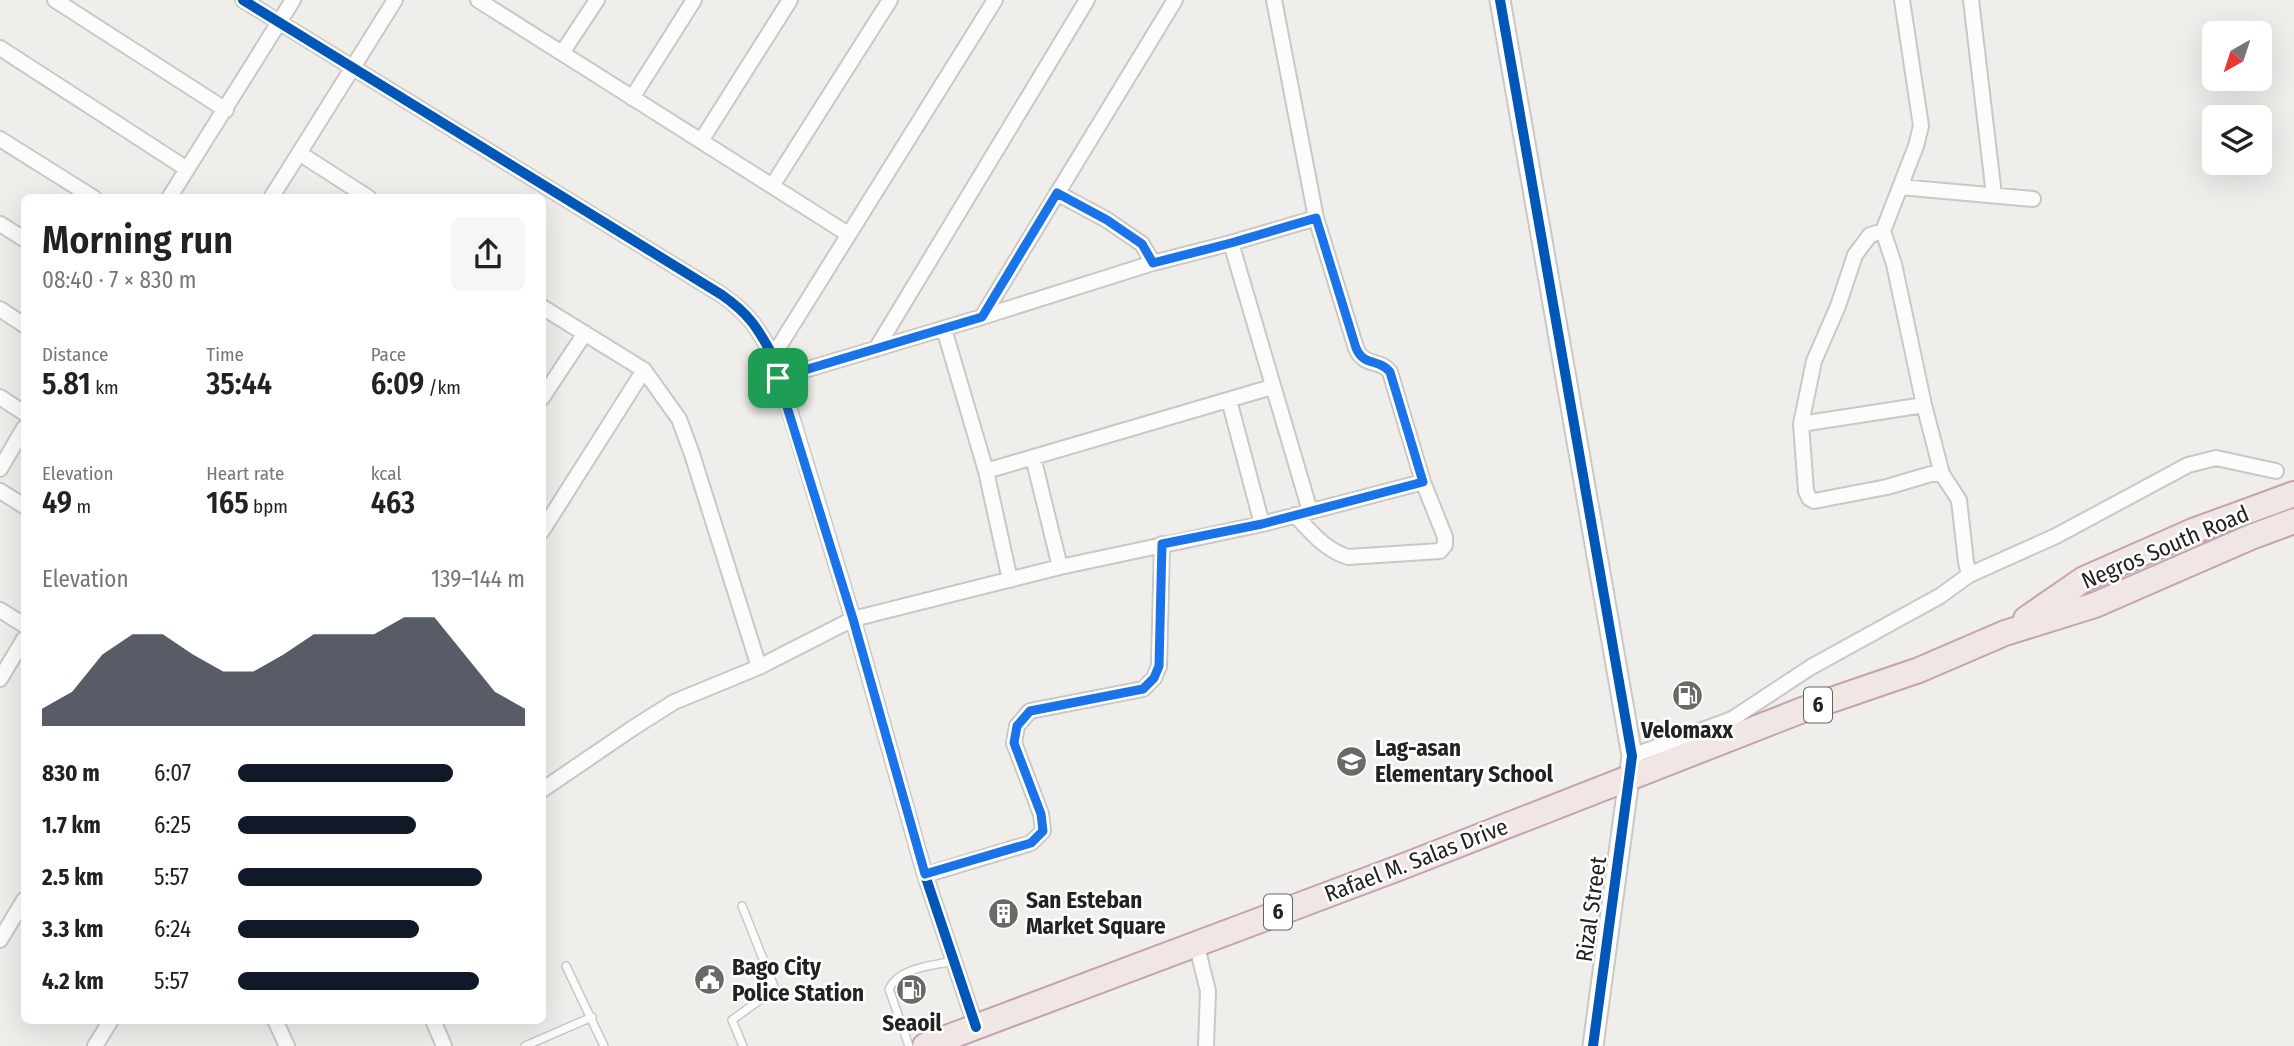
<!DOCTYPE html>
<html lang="en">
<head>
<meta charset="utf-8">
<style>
  body { margin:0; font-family:"Fira Sans Condensed",sans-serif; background:#f6f6f6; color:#222; height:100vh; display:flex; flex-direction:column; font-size:26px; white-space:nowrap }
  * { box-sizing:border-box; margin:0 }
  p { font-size:23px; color:#767676 }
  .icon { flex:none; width:38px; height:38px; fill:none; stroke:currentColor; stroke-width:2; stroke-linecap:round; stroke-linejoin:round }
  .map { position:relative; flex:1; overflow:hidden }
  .drawer { position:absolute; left:21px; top:194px; width:525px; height:830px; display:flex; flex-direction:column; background:#fff; border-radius:10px; box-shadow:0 7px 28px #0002 }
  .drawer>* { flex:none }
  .needle { width:46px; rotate:219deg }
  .fabs { position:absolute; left:2202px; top:21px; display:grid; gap:14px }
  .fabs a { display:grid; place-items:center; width:70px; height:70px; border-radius:10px; background:#fff; box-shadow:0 7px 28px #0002; font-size:35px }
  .pin { position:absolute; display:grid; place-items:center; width:60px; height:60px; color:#fff; margin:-30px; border-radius:14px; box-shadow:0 4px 10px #0006 }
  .round { display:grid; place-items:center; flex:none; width:74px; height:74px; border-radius:10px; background:#f6f6f6 }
  .overview { display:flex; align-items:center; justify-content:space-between; height:119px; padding:0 21px }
  h1 { font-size:38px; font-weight:600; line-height:52px }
  .figures { display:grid; grid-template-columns:repeat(3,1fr); gap:10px; height:119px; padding:7px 21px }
  .figures div { display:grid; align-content:center }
  .figures b { font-size:30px; font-weight:600 }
  .figures small { font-size:19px; font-weight:400 }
  .figures p { font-size:19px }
  .chart { height:196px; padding:14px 21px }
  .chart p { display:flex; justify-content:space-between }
  .chart svg { width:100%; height:126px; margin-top:7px; fill:#111827; opacity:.7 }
  ul { padding:0 21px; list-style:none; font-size:23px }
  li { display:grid; grid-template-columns:112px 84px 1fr; align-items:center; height:52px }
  li i { height:18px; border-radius:9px; background:#111827 }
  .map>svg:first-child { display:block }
</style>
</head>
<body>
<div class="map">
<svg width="2294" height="1046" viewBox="0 0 2294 1046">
  <rect width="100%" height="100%" fill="#f0eeeb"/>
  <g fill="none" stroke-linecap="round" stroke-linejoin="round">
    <defs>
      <path id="service" d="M742,906l33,83 -43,31 11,26
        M566,966l38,80
        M525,1046l67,-29
        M909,1046l-20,-57c11,-22 43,-23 64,-28"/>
      <path id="minor" d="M55,0l171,110
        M243,0l479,295c27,19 35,32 51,61l80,263 72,256 51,152
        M478,0l370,234
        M1274,0l42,218 40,130c8,20 23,10 34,24l33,110 22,55v8l-5,6 -92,6c-23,-7 -37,-25 -53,-42
        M1971,0l23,195
        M0,48l187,121
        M562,53l35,-53
        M632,98l62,-98
        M0,139l94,59
        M701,141l89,-141
        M299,153l70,45
        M772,186l118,-186
        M1900,187l133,12
        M1057,193l50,27 35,24 11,19
        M169,198l124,-198
        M271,198l124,-198
        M0,224l24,15
        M1883,231l-13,4 -15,20 -17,51 -24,55 -13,63 5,67 3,7 5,3 73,-14 44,-13h11l-18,-69 -30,-141 -11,-33 33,-85 5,-20 -19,-126
        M1231,243l79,268
        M542,307l102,63 35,49 13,35 67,213
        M0,309l24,16
        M982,317l193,-317
        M944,329l42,142 24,109
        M876,349l211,-349
        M773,356l222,-356
        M778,378l204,-61 171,-54 78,-20 85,-25
        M0,397l24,16
        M542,398l43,-65
        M1229,400l33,124
        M1801,424l123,-19
        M1033,457l27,110
        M0,469l24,-41
        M986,471l286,-84
        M1942,474l17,26 7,62 3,13
        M0,491l24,15
        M542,531l102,-161
        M0,610l24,15
        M0,679l24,-40
        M1632,756l100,-37 79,-52 129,-71 29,-21 87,-39 132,-71 28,-7 60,13
        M542,790l91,-62 41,-26 85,-35 94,-48 207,-52 202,-43 161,-42
        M925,875l106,-32 12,-12 -2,-17 -27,-71 3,-17 13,-15 113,-22 11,-11 5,-12 3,-122
        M0,940l24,-40
        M1196,943l12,48 -2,55
        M275,1020l12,26
        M433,1020l11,26
        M95,1046l16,-26"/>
      <path id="tertiary" d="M1500,0l132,756 -39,290"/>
      <path id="trunk" d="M2026,619l58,-40 109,-48 101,-37
        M925,1046l479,-180 401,-157 114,-39 86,-37 90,-28 156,-68 43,-16"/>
    </defs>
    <use href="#service" stroke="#c9c8c7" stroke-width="10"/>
    <use href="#minor" stroke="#c9c8c7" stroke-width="18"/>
    <use href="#tertiary" stroke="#c9c8c7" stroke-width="23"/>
    <use href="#trunk" stroke="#c5a2ac" stroke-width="28"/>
    <use href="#service" stroke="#fdfcfc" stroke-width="7"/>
    <use href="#minor" stroke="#fdfcfc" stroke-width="14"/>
    <use href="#tertiary" stroke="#fdfcfc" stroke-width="19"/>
    <use href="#trunk" stroke="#f0e6e4" stroke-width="24"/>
    <defs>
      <path id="cycleway" d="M243,0l479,295c27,19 35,32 51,61l80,263 72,256 51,152
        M1500,0l132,756 -39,290"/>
    </defs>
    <use href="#cycleway" stroke="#fff" stroke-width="15"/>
    <use href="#cycleway" stroke="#0057b8" stroke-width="10"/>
  </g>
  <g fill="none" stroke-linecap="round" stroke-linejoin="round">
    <defs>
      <path id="route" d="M1057,193l50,27 35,24 11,19 78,-20 85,-25 40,130c8,19 23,10 34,24l33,110 -161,42 -100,20 -3,122 -5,12 -11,11 -113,22 -13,15 -3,17 27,71 2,17 -12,12 -106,31 -72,-255 -75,-241 204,-61z"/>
    </defs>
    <use href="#route" stroke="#fff" stroke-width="14"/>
    <use href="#route" stroke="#1a73e8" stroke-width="9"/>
  </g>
  <defs>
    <symbol id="fuel-disc" viewBox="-11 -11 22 22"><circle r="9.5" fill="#6a6968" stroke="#fff"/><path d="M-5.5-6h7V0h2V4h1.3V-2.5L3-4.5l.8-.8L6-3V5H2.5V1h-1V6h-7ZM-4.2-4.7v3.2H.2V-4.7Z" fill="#fff"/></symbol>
    <symbol id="school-disc" viewBox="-11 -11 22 22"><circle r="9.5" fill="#6a6968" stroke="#fff"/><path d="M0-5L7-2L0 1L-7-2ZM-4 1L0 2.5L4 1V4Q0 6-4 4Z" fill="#fff"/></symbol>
    <symbol id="building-disc" viewBox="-11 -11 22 22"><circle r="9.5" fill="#6a6968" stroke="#fff"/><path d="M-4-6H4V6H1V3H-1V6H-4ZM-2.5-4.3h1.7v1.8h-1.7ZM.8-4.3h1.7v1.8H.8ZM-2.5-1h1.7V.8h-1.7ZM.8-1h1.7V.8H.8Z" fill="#fff"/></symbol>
    <symbol id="civic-disc" viewBox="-11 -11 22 22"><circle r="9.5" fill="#6a6968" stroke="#fff"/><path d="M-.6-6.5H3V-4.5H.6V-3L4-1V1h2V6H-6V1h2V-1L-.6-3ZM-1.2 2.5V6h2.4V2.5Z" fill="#fff"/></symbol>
  </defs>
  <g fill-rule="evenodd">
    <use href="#fuel-disc" x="1670" y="678" width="35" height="35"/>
    <use href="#school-disc" x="1334" y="744" width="35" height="35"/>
    <use href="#building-disc" x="986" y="896" width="35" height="35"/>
    <use href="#civic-disc" x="692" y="962" width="35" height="35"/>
    <use href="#fuel-disc" x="894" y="972" width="35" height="35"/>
  </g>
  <g text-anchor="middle" stroke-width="5" stroke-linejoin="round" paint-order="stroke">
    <g fill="#fff" stroke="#646464" stroke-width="2">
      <rect x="1804" y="687.5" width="28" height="35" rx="5"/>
      <rect x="1264" y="894.5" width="28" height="35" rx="5"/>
    </g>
    <g font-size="21" font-weight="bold" fill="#222">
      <text x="1818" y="712">6</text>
      <text x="1278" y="919">6</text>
    </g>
    <g font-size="23" fill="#222" stroke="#fff">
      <text transform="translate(2165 547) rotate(-23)" y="8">Negros South Road</text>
      <text transform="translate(1416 860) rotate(-21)" y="8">Rafael M. Salas Drive</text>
      <text transform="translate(1591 909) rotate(-82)" y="8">Rizal Street</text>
    </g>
    <g font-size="23" font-weight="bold" fill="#222" stroke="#fff" text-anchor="start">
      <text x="1687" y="738" text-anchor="middle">Velomaxx</text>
      <text x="1375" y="756">Lag-asan<tspan x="1375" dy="26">Elementary School</tspan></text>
      <text x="1026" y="908">San Esteban<tspan x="1026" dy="26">Market Square</tspan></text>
      <text x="732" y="975">Bago City<tspan x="732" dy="26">Police Station</tspan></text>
      <text x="912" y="1031" text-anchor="middle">Seaoil</text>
    </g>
  </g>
</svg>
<div class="fabs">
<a><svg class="needle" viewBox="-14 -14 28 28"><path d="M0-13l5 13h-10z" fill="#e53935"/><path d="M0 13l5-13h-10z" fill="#767676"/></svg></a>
<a><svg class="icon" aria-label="layers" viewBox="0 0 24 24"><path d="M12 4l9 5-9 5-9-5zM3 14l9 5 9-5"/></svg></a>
</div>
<div class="pin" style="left:778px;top:378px;background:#1e9e55"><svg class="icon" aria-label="arrive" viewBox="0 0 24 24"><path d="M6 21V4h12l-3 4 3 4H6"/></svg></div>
<section class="drawer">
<div class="overview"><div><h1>Morning run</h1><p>08:40 · 7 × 830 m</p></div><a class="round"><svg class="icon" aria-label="share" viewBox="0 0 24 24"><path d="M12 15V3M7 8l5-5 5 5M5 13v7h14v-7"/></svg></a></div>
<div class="figures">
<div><p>Distance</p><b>5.81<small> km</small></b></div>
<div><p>Time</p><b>35:44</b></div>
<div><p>Pace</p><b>6:09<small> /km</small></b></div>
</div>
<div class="figures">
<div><p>Elevation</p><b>49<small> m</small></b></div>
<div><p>Heart rate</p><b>165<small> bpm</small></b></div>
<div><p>kcal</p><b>463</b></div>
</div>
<div class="chart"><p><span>Elevation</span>139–144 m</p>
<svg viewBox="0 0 160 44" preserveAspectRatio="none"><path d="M0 44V38L10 32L20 19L30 12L40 12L50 19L60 25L70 25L80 19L90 12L100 12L110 12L120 6L130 6L140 19L150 32L160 38V44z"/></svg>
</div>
<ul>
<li><b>830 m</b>6:07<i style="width:75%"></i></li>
<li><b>1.7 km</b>6:25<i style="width:62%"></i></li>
<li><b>2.5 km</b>5:57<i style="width:85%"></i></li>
<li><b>3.3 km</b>6:24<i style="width:63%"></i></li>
<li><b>4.2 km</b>5:57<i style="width:84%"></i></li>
</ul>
</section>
</div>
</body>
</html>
